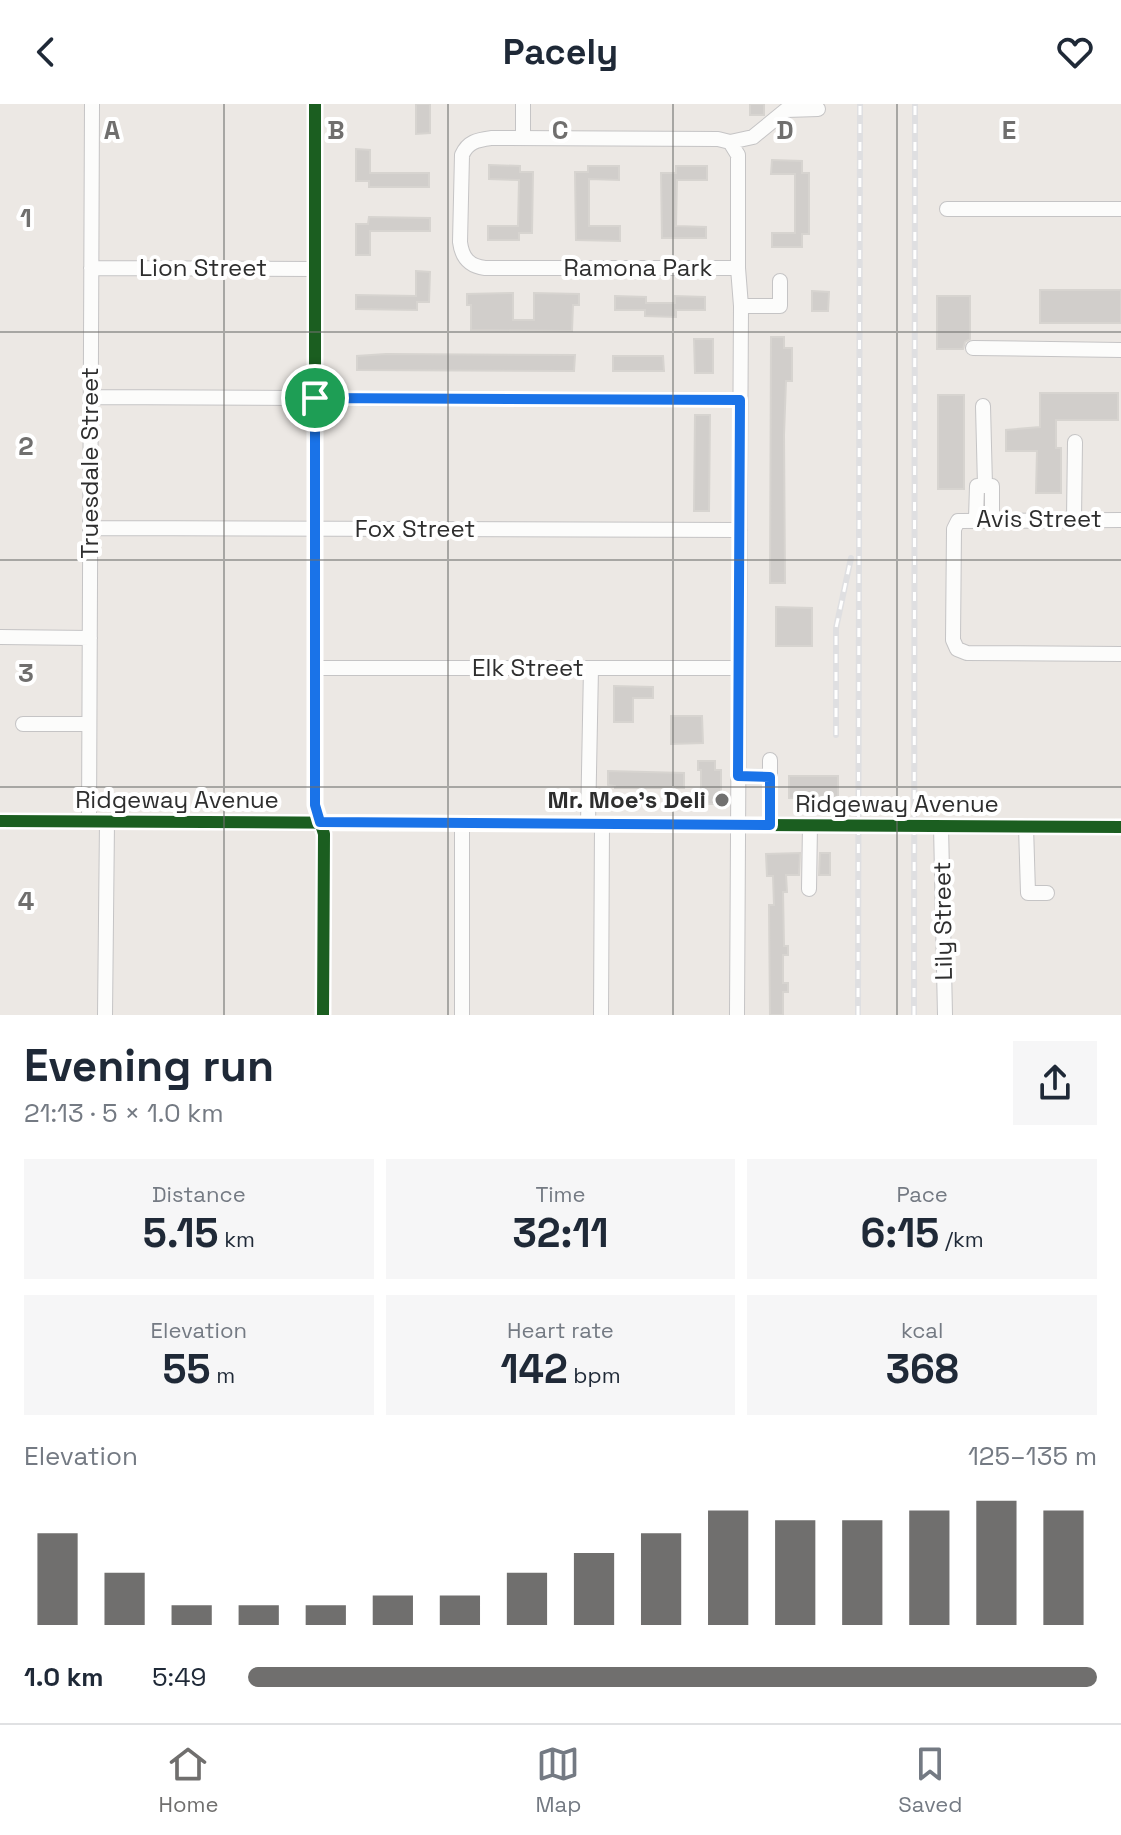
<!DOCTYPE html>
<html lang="en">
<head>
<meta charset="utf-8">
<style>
  body { margin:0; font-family:"Space Grotesk",sans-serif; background:#f6f6f7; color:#1f2937; height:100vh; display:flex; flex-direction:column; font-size:30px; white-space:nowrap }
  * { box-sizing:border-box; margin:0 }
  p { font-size:26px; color:#747a83 }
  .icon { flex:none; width:44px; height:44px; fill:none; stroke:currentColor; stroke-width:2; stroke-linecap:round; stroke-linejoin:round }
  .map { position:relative; height:911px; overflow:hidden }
  .side { display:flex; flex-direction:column; background:#fff; flex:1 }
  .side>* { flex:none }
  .pin { position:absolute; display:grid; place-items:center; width:68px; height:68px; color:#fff; margin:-34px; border:4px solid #fff; border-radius:50%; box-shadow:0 2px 8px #0007 }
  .round { display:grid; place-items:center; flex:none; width:84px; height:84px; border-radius:0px; background:#f6f6f7 }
  .head { display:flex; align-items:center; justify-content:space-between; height:136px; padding:0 24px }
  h1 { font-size:44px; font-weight:700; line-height:60px }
  .metrics { display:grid; grid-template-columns:repeat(3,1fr); gap:12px; height:136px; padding:8px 24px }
  .metrics div { display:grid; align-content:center; border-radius:0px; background:#f6f6f7; text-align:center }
  .metrics b { font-size:40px; font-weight:700 }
  .metrics small { font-size:22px; font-weight:400 }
  .metrics p { font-size:22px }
  .chart { height:224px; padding:16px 24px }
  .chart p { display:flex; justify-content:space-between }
  .chart svg { width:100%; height:144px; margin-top:8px; stroke:#706f6e; stroke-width:6 }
  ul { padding:0 24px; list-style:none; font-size:26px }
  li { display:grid; grid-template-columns:128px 96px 1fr; align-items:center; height:60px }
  li i { height:20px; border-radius:10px; background:#706f6e }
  header { display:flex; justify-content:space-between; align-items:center; height:104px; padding:0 24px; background:#fff; font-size:36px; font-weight:700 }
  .dock { display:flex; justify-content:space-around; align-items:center; height:112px; border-top:2px solid #e0e1e3; background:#fff; font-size:22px; color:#747a83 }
  .dock a { display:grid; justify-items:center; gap:4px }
  .dock .on { color:#706f6e }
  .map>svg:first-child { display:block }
</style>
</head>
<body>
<header><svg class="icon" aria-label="back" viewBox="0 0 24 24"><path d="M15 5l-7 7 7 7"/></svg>Pacely<svg class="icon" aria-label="heart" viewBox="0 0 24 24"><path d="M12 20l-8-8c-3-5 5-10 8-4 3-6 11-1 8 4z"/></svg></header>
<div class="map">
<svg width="1121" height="911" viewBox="0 0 1121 911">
  <rect width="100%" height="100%" fill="#ece8e4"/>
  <path fill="#d1cecb" stroke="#d7d4d0" stroke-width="2" d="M416,0h14v29l-14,1z
    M750,0h14v11h-14z
    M356,45l14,1v23h59v14h-60v-6h-13z
    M772,56l30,1v12h7v61h-7v13h-30v-14h23v-59h-24z
    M489,61l31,1v6h13l-1,61h-13v7h-31v-14h30l1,-46 -30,-1z
    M588,62h31v14l-30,-1v47h31v15l-44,-1 -1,-68h13z
    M676,62h31v14h-30l-1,46 30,1v11h-44l-1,-65h15z
    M369,113l61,1v13h-60v24h-14v-31h12z
    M416,167l14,1 -1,30h-12v8l-61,-1v-14l60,1z
    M1040,186h81v33h-81z
    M812,187l17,1 -1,19h-16z
    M513,189v27h21v-27l45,1v11h-6l-1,26 -101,-1v-25h-4v-11z
    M615,192l31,1v6h29v-7l30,1v13h-29v7l-31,-1v-6h-30z
    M937,192h33v43l-5,3 -2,7h-26z
    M771,233h13v11h8v33h-6l-2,54 1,148h-15z
    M694,235h19v34h-18z
    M386,250l189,1 -1,16 -217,-1v-14z
    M613,252h50l1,15h-51z
    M1040,289h78v27h-62v28h5v45h-25l1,-42h-31v-21l34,-3z
    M938,291h26v94h-26z
    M695,311h15l-1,96h-15z
    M776,503l36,1v38h-36z
    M614,582l39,1v11h-20v24h-19z
    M671,612h31l1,27 -32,1z
    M698,657h17v9h6v34h-20v-34h-3z
    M608,667l76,2v15h-69v-2l-7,-1z
    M789,672h49v23l-49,-1z
    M800,749l-1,22h-13l1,17h-4l1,54h4v9h-5v28h5v9h-5v23h-13l-1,-110h5l-1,-29h-6l-1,-22z
    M820,749h10v22h-11z"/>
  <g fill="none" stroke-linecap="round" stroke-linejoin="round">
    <defs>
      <path id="minor" d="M315,0v701l9,29 -1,181
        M523,0v34
        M492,34l226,1 12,3 8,13v113h-253c-16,-2 -23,-10 -25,-26l2,-87c6,-14 16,-15 30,-17z
        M730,38l23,-5 33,-27 32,-1
        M947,105h174
        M91,164l224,1
        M741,202h39v-25
        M973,244l148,2
        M91,293l649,3
        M983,302l2,80
        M976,415l1,-33h15v33
        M1074,415l1,-77
        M1121,416l-163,1 -4,8 -1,111 4,9 10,4 154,1
        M91,424l649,2
        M0,533l90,1
        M316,564h423
        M23,620h66
        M738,672l32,1
        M0,717l1121,6
        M89,718l3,-718
        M588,720l3,-156
        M770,721v-65
        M941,722l4,189
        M1026,722l2,67h19
        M809,785l1,-64
        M105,911l2,-193
        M462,911v-191
        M601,911l1,-191
        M737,911l4,-709 -3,-38"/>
    </defs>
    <use href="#minor" stroke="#c5c4c5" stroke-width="16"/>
    <use href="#minor" stroke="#fcfcfb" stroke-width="14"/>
    <defs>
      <path id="rail" d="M836,631v-107l15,-70
        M858,911l2,-911
        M914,911l1,-911"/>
    </defs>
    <use href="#rail" stroke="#dfdfe1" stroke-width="6"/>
    <use href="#rail" stroke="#fff" stroke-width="3" stroke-dasharray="9" stroke-linecap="butt"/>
    <defs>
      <path id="cycleway" d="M315,0v701l9,29 -1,181
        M0,717l1121,6"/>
    </defs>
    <use href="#cycleway" stroke="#fff" stroke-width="17"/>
    <use href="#cycleway" stroke="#1b5e20" stroke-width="12"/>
  </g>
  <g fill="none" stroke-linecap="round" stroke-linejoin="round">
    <defs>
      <path id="route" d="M315,294l425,2 -2,376 32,1v48l-450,-3 -5,-17z"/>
    </defs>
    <use href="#route" stroke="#fff" stroke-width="16"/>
    <use href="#route" stroke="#1a73e8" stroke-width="10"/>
  </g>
  <path fill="none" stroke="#706f6e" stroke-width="2" stroke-opacity="0.55" d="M224,0v911M448,0v911M673,0v911M897,0v911M0,228h1121M0,456h1121M0,683h1121"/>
  <circle fill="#706f6e" stroke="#fff" stroke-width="3" cx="722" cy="696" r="8"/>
  <g text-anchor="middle" stroke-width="8" stroke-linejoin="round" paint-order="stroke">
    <g font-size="24" fill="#2e2e2e" stroke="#fff">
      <text x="203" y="172">Lion Street</text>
      <text x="638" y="172">Ramona Park</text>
      <text transform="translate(90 359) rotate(-90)" y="8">Truesdale Street</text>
      <text x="1039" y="423">Avis Street</text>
      <text x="415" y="433">Fox Street</text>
      <text x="528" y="572">Elk Street</text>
      <text x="177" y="704">Ridgeway Avenue</text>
      <text x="897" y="708">Ridgeway Avenue</text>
      <text transform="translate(943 817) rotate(-91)" y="8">Lily Street</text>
    </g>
    <g font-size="24" font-weight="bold" fill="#2e2e2e" stroke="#fff" text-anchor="end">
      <text x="706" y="704">Mr. Moe's Deli</text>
    </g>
  </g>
  <g font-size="26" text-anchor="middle" font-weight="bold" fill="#706f6e" stroke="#fff" stroke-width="8" stroke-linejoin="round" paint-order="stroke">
    <text x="112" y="35">A</text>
    <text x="336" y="35">B</text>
    <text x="560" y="35">C</text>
    <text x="785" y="35">D</text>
    <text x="1009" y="35">E</text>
    <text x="26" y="123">1</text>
    <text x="26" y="351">2</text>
    <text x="26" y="578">3</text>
    <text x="26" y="806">4</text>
  </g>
</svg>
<div class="pin" style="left:315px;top:294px;background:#1e9e55"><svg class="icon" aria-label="arrive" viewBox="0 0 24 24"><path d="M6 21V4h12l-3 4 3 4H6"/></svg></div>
</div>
<section class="side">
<div class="head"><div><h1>Evening run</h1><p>21:13 · 5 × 1.0 km</p></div><a class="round"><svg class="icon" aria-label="share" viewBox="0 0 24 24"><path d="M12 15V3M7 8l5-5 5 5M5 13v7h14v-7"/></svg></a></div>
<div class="metrics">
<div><p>Distance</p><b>5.15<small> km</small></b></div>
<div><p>Time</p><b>32:11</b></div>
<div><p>Pace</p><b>6:15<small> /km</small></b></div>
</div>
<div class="metrics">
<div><p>Elevation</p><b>55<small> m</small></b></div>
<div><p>Heart rate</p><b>142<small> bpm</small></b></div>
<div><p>kcal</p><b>368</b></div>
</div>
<div class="chart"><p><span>Elevation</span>125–135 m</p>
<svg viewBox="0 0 160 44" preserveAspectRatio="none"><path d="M5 44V16M15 44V28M25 44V38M35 44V38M45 44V38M55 44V35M65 44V35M75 44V28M85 44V22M95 44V16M105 44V9M115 44V12M125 44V12M135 44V9M145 44V6M155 44V9"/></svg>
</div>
<ul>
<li><b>1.0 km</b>5:49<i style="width:100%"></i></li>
</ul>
</section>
<nav class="dock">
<a class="on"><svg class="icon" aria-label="home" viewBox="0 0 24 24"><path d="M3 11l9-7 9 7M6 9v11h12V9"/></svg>Home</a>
<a><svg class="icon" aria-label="map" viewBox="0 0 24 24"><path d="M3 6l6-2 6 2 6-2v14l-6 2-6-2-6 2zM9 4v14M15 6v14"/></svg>Map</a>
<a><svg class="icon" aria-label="saved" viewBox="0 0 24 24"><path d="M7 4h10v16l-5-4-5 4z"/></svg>Saved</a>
</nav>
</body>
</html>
